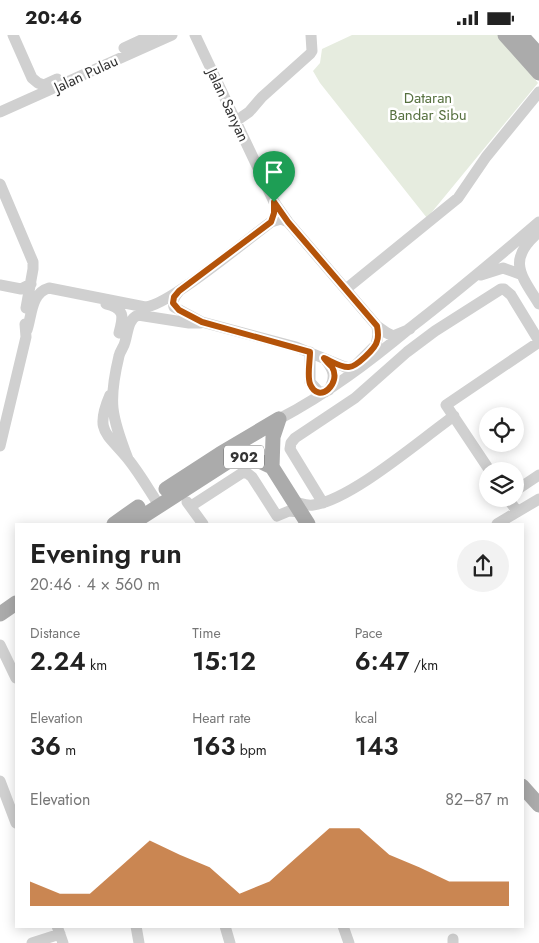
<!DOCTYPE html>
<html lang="en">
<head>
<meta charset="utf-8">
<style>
  body { margin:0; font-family:Jost,sans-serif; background:#f2f2f2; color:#222; height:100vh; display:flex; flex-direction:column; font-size:19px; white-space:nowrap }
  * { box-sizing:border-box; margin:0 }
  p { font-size:16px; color:#767676 }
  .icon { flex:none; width:28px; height:28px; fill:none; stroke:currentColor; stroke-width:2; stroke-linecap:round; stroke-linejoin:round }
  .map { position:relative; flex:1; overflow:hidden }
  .side { position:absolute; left:15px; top:488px; width:509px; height:405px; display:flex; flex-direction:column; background:#fff; border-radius:0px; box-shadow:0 2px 12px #0003 }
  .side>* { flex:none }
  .fabs { position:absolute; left:479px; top:372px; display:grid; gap:10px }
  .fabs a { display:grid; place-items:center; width:45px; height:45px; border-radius:50%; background:#fff; box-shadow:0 2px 12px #0003; font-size:25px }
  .pin { position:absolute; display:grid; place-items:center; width:42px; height:42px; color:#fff; margin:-51px -21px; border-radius:50% 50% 50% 0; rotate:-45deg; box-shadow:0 0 5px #0007 }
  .pin .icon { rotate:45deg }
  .round { display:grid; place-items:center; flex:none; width:52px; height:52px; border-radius:26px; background:#f2f2f2 }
  .headline { display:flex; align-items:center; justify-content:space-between; height:85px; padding:0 15px }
  h1 { font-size:28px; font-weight:600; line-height:38px }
  .stats { display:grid; grid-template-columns:repeat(3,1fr); gap:8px; height:85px; padding:5px 15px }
  .stats div { display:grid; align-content:center }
  .stats b { font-size:25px; font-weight:600 }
  .stats small { font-size:14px; font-weight:400 }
  .stats p { font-size:14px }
  .chart { height:140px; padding:10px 15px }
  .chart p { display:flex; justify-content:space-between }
  .chart svg { width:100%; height:90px; margin-top:5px; fill:#b45309; opacity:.7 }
  .status { display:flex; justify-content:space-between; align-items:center; height:35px; padding:0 25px; background:#fff; direction:ltr }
  .status svg { height:14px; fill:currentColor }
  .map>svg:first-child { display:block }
</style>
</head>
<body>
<div class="status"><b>20:46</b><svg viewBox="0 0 49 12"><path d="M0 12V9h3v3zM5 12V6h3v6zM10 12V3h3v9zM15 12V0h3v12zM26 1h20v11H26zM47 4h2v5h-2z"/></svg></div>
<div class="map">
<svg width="539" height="908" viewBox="0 0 539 908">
  <rect width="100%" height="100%" fill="#fff"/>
  <path fill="#e6ecdf" d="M352,0h146l40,48 -111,135 -107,-135 -7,-12 7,-8 2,-14z"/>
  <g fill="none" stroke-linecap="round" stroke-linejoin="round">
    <path stroke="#d0d0d0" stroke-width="11" d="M13,0l19,43 6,5 6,2 13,-6
      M195,0l79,167 14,20 89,104 10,7 6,3 17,-7
      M124,13l28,-13
      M0,77l172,-77
      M236,86l13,-9 13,-15 48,-43 2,-3 -1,-16
      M0,149l33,78v7l-7,39
      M539,197c-33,28 -18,43 0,72
      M481,240l22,-7 17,6
      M0,250l21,4 10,-5
      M346,254l112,-91 28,-41 53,-65
      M179,256c-4,5 -7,9 -5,16l28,15 94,25 49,20 5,1 6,-3 20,-20 2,-10 -1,-9
      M106,269c20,5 17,13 13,29
      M27,295c5,-15 4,-37 22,-42l96,19c23,-1 103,-68 126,-85l10,-3 7,3
      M310,317v30l9,10h6
      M325,324c9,11 11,18 4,31
      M110,360c-16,37 -3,38 18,64 12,15 21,31 31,46
      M279,384c48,-25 90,-57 131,-91 44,-34 87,-70 129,-106
      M0,411l26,-109 -1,-13
      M128,424c-17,-44 -20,-57 -9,-103 1,-5 5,-9 6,-14 3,-10 3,-23 13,-27l51,8h11
      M490,436l-44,-66 93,-63
      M515,456l24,-16
      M508,464l9,12
      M187,467l16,22
      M294,467c6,1 12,4 19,3 38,-5 107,-65 141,-89
      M323,468l-33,-54 1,-6 4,-5 60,-40 52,-46 28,-21 66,-42h3l7,6 28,46
      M191,471l51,-33h5l5,4 25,39 12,-5 11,1
      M497,489l42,-25
      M0,610l16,33
      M0,746l16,42
      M57,891l6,17
      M136,891l3,17
      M225,891l5,17
      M343,891l6,17
      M453,904v4
      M32,908l28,-9"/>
    <path stroke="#ababab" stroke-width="15" d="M505,0l34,38
      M521,0l18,20
      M272,432l1,-30 6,-18
      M166,454l54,-35 59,-35
      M114,489l24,-17
      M131,489l98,-63 11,-4 9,-1 23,11 36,57
      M0,579l16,-11
      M522,751l17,19"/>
  </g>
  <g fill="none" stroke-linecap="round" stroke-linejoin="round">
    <defs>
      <path id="route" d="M274,167l14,20 89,104c1,5 2,10 0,15 -1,7 -21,26 -28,26 -7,1 -18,-6 -25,-9 2,3 5,6 8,9 10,16 -13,38 -22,17 -3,-8 0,-23 0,-32l-108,-30 -23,-12 -6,-7 1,-6 5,-6 92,-69 3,-9z"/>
    </defs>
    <use href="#route" stroke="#fff" stroke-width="10"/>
    <use href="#route" stroke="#b45309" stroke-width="6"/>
  </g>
  <g text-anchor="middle" stroke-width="5" stroke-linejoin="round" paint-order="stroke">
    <rect fill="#fff" stroke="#707070" stroke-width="1" x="224" y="410.5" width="40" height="23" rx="4"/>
    <g font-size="14" font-weight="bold" fill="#333">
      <text x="244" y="427">902</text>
    </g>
    <g font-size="15" fill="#333" stroke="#fff">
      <text transform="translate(86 39) rotate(-25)" y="5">Jalan Pulau</text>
      <text transform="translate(228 70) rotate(65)" y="5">Jalan Sanyan</text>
    </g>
    <g font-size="15" fill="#56703f" stroke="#fff">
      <text x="428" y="68">Dataran<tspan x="428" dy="17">Bandar Sibu</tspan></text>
    </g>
  </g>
</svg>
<div class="fabs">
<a><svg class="icon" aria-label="locate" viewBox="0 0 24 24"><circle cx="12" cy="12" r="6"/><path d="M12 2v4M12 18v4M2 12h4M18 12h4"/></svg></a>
<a><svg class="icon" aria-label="layers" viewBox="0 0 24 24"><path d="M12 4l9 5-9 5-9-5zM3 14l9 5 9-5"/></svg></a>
</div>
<div class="pin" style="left:274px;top:167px;background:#1e9e55"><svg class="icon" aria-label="arrive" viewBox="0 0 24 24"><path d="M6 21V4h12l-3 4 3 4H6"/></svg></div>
<section class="side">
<div class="headline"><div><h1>Evening run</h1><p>20:46 · 4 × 560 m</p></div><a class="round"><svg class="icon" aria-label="share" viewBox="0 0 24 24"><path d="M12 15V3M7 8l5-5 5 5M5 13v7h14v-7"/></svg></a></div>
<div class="stats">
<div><p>Distance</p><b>2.24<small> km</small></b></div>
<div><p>Time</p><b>15:12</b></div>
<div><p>Pace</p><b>6:47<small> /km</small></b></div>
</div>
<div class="stats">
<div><p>Elevation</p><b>36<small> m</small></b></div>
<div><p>Heart rate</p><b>163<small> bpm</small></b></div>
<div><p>kcal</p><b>143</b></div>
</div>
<div class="chart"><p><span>Elevation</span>82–87 m</p>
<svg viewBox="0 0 160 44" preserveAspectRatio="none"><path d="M0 44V32L10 38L20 38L30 25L40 12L50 19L60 25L70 38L80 32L90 19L100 6L110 6L120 19L130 25L140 32L150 32L160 32V44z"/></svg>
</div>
</section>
</div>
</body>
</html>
